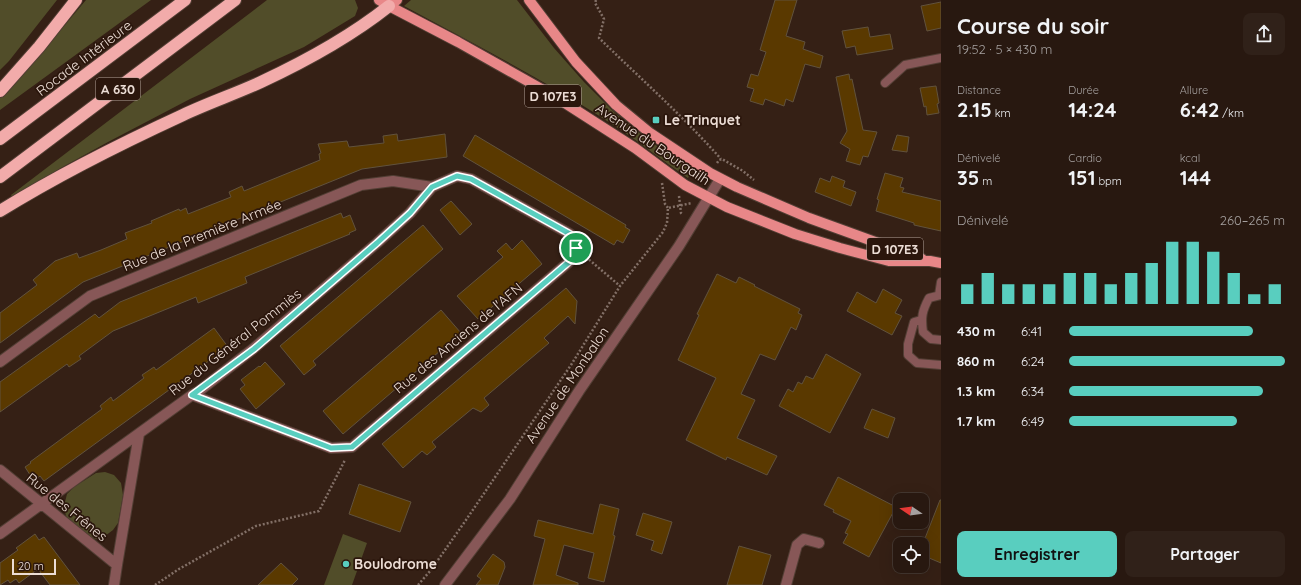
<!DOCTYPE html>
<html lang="fr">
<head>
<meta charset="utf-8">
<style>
  body { margin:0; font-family:Quicksand,sans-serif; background:#302119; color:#f1f3f6; height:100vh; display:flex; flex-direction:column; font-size:15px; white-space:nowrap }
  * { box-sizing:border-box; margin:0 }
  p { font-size:13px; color:#a5a09f }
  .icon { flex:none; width:22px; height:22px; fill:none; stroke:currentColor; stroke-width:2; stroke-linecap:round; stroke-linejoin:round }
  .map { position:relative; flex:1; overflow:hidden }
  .details { display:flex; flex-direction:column; background:#281810; width:360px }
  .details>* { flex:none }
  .needle { width:26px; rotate:283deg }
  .buttons { position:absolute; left:893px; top:493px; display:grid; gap:8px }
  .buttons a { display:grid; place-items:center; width:36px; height:36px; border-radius:8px; background:#281810; box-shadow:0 4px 16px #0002,0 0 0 1px #443730; font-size:20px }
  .scale { position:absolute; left:12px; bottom:10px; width:44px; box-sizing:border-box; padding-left:4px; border:2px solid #ecddd5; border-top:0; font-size:11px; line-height:14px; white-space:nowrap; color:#ecddd5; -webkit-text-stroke:3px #2b160c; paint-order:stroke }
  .pin { position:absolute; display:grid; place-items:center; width:34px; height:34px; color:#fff; margin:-17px; border:2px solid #fff; border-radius:50%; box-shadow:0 1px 4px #0007 }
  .round { display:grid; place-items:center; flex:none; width:42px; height:42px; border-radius:8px; background:#302119 }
  .summary { display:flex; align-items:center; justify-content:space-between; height:68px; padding:0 16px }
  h1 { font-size:22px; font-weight:800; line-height:30px }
  .figures { display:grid; grid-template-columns:repeat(3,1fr); gap:6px; height:68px; padding:4px 16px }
  .figures div { display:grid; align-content:center }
  .figures b { font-size:20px; font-weight:800 }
  .figures small { font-size:11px; font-weight:400 }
  .figures p { font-size:11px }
  .chart { height:112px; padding:8px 16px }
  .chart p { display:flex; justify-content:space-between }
  .chart svg { width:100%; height:72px; margin-top:4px; stroke:#59cebf; stroke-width:6 }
  .button { display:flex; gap:8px; margin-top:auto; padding:8px 16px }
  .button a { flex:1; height:46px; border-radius:8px; background:#59cebf; color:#111; font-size:16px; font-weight:800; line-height:46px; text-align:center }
  .button a+a { background:#302119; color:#f1f3f6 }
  ul { padding:0 16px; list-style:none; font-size:13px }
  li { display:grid; grid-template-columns:64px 48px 1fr; align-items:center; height:30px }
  li i { height:10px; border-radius:5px; background:#59cebf }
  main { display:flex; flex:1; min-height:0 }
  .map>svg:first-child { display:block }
</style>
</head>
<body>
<main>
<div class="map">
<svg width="941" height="585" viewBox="0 0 941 585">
  <rect width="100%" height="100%" fill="#352015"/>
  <path fill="#514d29" d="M0,0h57l-48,61 -9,9z
    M86,0h65l-151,110v-13l53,-58z
    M267,0h88l3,8 -3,8 -51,31 -114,52 -82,43 -49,27 -46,30 -2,-4z
    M411,0h106l37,48 30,34 31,31 33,27 45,30 -5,8c-24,-16 -46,-34 -70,-50 -68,-45 -142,-83 -214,-122z
    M105,472l9,3 7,8 2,12 -5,28 -5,7 -8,6 -9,3 -9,-3 -21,-20 -2,-10 3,-12 7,-7 22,-14z
    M343,534l24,9 -15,42h-28z"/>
  <path fill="#5a3900" stroke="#61523d" d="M775,0h22l-11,36 19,6 -2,7 20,7 -3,12 -15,-4 -12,38 -7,-3 -2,7 -19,-7 -2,6 -13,-4 4,-12 -7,-2 4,-13 7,2 8,-24 -6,-2z
    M941,2v26l-14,3 -6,-25z
    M868,27l2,10 20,-3 3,15 -36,6 -2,-9 -9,2 -4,-17z
    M849,74l1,6 2,-1 11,51 14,2 -9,25 -5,-1 -3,9 -14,-4 4,-12 -10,-6 7,-12 -11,-54z
    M936,86l3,17 -2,1 2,9 -12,2 -1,-9 -2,1 -4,-19z
    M397,134l1,7 47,-7 2,23 -85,12 -279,113 -83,61v-30l37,-28 -4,-5 22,-19 22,-8 2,5 22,-8 26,-11 -2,-6 27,-10 -1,-2 28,-12 1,2 6,-3 2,6 43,-17 -2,-5 13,-6 2,5 76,-31 -1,-6 2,-1 -3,-9 29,-3 2,6 35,-4 -1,-7z
    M475,135l151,90 -1,2 5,3 -7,13 -6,-3 -3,5 -151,-89z
    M897,135l12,2 -2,15 -15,-2z
    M885,173l18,5 -3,9 4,1 -2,4 39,9v30l-27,-6v-2l-38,-12 3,-11 -2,-1z
    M832,176l13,5 -2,6 13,5 -5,14 -36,-14 5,-14 10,4z
    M451,201l21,23 -12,11 -20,-25z
    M341,213l2,5 7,-3 6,15 -7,3 1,1 -105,43 2,6 -49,20 -2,-6 -83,34 -34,25 2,3 -12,8 -2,-3 -67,48v-30l95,-68 4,4 21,-16z
    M423,225l20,24 -130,112 3,4 -12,10 -24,-29z
    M522,240l20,24 -64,55 -21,-23 46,-39 -6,-6 9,-8 6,7z
    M717,274l19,9 3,-6 16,8 -1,1 46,23 -2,4 4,2 -6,15 -5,-3 -16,33 -15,-6 -19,40 14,6 -18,38 40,18 -10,19 -40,-18 -1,3 -40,-20 30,-62 -38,-18 21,-45 -2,-1z
    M566,288l11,13 -2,23 -7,-8 -24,22 5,5 -65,55 5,7 -8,7 -8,-4 -41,34 4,5 -9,8 -5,-4 -19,17 -21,-24z
    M883,289l19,11 -7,13 7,3 -10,19 -45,-24 10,-19 19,11z
    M441,310l20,23 -118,101 -20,-23z
    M214,328l14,19 -184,134 -4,-5 -6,5 -9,-14 6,-4 -1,-1 72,-53 -2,-3 11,-9 2,4 31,-23 -2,-3 12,-8 2,3z
    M826,354l35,20 -31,59 -51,-27 9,-17 5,3 5,-10 4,2 4,-8 7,3z
    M265,362l20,22 -29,25 -16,-20 5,-4 -4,-5 18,-14 1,1z
    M872,409l23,9 -7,20 -24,-10z
    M838,477l58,30 -27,50 -26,-14 5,-9 -3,-1 6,-12 -18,-9 1,-2 -10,-5z
    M359,484l52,18 -11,30 -51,-18z
    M940,500h1v63l-19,-8v-9z
    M600,504l19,5 -6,26 2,1 -11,46 -16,-4 6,-25 -30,-8 -8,30 22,8v2h-45l12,-46 -11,-3 4,-16 55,14z
    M643,513l29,9 -10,32 -11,-4 3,-9 -18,-6z
    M35,534l4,6 5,-3 36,48h-30l-12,-16 -19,14 -3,-4 -6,4 -2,-3 -8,5v-22l18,-13 -2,-2z
    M739,546l32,9 -9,30h-35z
    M493,554l11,8 1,5 -7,18h-22l5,-6 -4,-3z
    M281,563l17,16 -6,6h-34z"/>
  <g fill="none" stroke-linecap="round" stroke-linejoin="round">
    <defs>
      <path id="lane" d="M885,83l20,-18 36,-7
        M939,295l2,-13
        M941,295l-12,3c-7,13 -8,19 -6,34l8,7 10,1
        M921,320l-7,2 -6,22v11l9,8 24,2"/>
      <path id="street" d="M0,362l90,-66 271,-111 32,-4 39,6
        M0,470l117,95 -3,20
        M0,534l192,-139 7,-4 54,-42 124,-106 33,-30 22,-26 25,-11 14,3 99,55 7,14 -8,14 -217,185 -21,1 -5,-2 -134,-51
        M117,565l22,-131
        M445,585l65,-86 69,-108 100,-145 41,-67
        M786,585l11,-40 7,-6 15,4"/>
      <path id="primary" d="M379,0l10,6 69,36 96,54 81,52 50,37 42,22 68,27 45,14 49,13h41l11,2
        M529,0l47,62 40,43 34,28 60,40 27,14 72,31 113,41
        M389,6l8,-6"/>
      <path id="highway" d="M0,91l39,-44 37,-47
        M0,139l185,-139
        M0,177l235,-177
        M0,211c58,-36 120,-67 183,-96 25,-12 52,-21 78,-33 45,-21 89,-45 128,-76"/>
    </defs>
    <use href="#lane" stroke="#523e34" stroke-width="10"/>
    <use href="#street" stroke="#523e34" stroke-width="12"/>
    <use href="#primary" stroke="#523e34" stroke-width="12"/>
    <use href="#highway" stroke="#523e34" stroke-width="14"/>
    <path stroke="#837067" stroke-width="2.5" stroke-dasharray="2 2" stroke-linecap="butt" d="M596,0l-1,3 9,16 -5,19c41,40 84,78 122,121
      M717,163l2,-3 3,-1 21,12 11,9
      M662,183l3,21 3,4
      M679,196l2,17 2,2
      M586,257l34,29
      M155,585l24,-16 77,-43 63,-15 26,-51
      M418,585l13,-15 35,-50 105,-155 49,-79 43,-54 4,-9 1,-15 24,-5"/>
    <use href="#lane" stroke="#875757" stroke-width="8"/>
    <use href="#street" stroke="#875757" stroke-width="10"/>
    <use href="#primary" stroke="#e88788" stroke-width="10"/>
    <use href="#highway" stroke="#f2abaa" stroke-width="12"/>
  </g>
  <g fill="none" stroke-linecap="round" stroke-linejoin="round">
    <defs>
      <path id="route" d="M457,176l14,3 99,55 6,14 -7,14 -217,185 -21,1 -5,-2 -134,-51 62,-46 123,-106 33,-30 22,-26z"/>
    </defs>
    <use href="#route" stroke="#fff" stroke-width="8"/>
    <use href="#route" stroke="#59cebf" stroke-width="5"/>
  </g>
  <g fill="#59cebf" stroke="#2b160c" stroke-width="1.5">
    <rect x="652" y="116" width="8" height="8" rx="2"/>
    <circle cx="346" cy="564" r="4"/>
  </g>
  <g text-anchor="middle" stroke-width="3.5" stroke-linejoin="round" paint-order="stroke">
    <g fill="#2b160c" stroke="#b2a199" stroke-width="1">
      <rect x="96" y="78" width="44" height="22" rx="3"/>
      <rect x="525" y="85" width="56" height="22" rx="3"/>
      <rect x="867" y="238" width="56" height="22" rx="3"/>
    </g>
    <g font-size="13" font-weight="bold" fill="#ecddd5">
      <text x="118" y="94">A 630</text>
      <text x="553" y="101">D 107E3</text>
      <text x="895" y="254">D 107E3</text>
    </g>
    <g font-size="14" fill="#ecddd5" stroke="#2b160c">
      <text transform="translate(84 58) rotate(-37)" y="5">Rocade Intérieure</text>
      <text transform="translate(653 144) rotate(34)" y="5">Avenue du Bourgailh</text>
      <text transform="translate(202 235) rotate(-22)" y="5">Rue de la Première Armée</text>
      <text transform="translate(458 338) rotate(-40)" y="5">Rue des Anciens de l'AFN</text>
      <text transform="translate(235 342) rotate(-38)" y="5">Rue du Général Pommiès</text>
      <text transform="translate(567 385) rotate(-56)" y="5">Avenue de Monbalon</text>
      <text transform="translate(67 507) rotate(39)" y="5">Rue des Frênes</text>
    </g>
    <g font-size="14" font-weight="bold" fill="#ecddd5" stroke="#2b160c" text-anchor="start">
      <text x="664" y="125">Le Trinquet</text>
      <text x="354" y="569">Boulodrome</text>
    </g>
  </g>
</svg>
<div class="buttons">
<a><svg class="needle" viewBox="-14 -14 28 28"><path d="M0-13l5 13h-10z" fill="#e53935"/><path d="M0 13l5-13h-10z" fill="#a5a09f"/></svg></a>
<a><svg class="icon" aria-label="locate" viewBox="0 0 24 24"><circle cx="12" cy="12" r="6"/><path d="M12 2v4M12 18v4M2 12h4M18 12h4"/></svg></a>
</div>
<div class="scale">20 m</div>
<div class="pin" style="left:576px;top:248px;background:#1e9e55"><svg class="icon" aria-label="arrive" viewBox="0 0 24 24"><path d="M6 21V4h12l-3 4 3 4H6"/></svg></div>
</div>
<section class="details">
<div class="summary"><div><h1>Course du soir</h1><p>19:52 · 5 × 430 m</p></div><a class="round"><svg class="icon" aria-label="share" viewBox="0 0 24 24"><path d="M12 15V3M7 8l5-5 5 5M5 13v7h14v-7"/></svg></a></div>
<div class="figures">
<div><p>Distance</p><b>2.15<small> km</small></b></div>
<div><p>Durée</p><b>14:24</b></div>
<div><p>Allure</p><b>6:42<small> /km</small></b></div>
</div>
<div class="figures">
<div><p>Dénivelé</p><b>35<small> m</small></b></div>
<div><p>Cardio</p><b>151<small> bpm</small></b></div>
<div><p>kcal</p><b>144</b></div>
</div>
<div class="chart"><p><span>Dénivelé</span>260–265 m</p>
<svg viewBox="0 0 160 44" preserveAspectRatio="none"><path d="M5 44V32M15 44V25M25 44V32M35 44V32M45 44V32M55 44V25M65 44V25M75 44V32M85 44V25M95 44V19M105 44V6M115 44V6M125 44V12M135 44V25M145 44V38M155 44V32"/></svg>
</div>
<ul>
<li><b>430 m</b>6:41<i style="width:85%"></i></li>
<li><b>860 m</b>6:24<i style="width:100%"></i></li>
<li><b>1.3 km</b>6:34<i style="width:90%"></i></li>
<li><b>1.7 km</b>6:49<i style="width:78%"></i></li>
</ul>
<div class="button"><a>Enregistrer</a><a>Partager</a></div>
</section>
</main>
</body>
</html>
